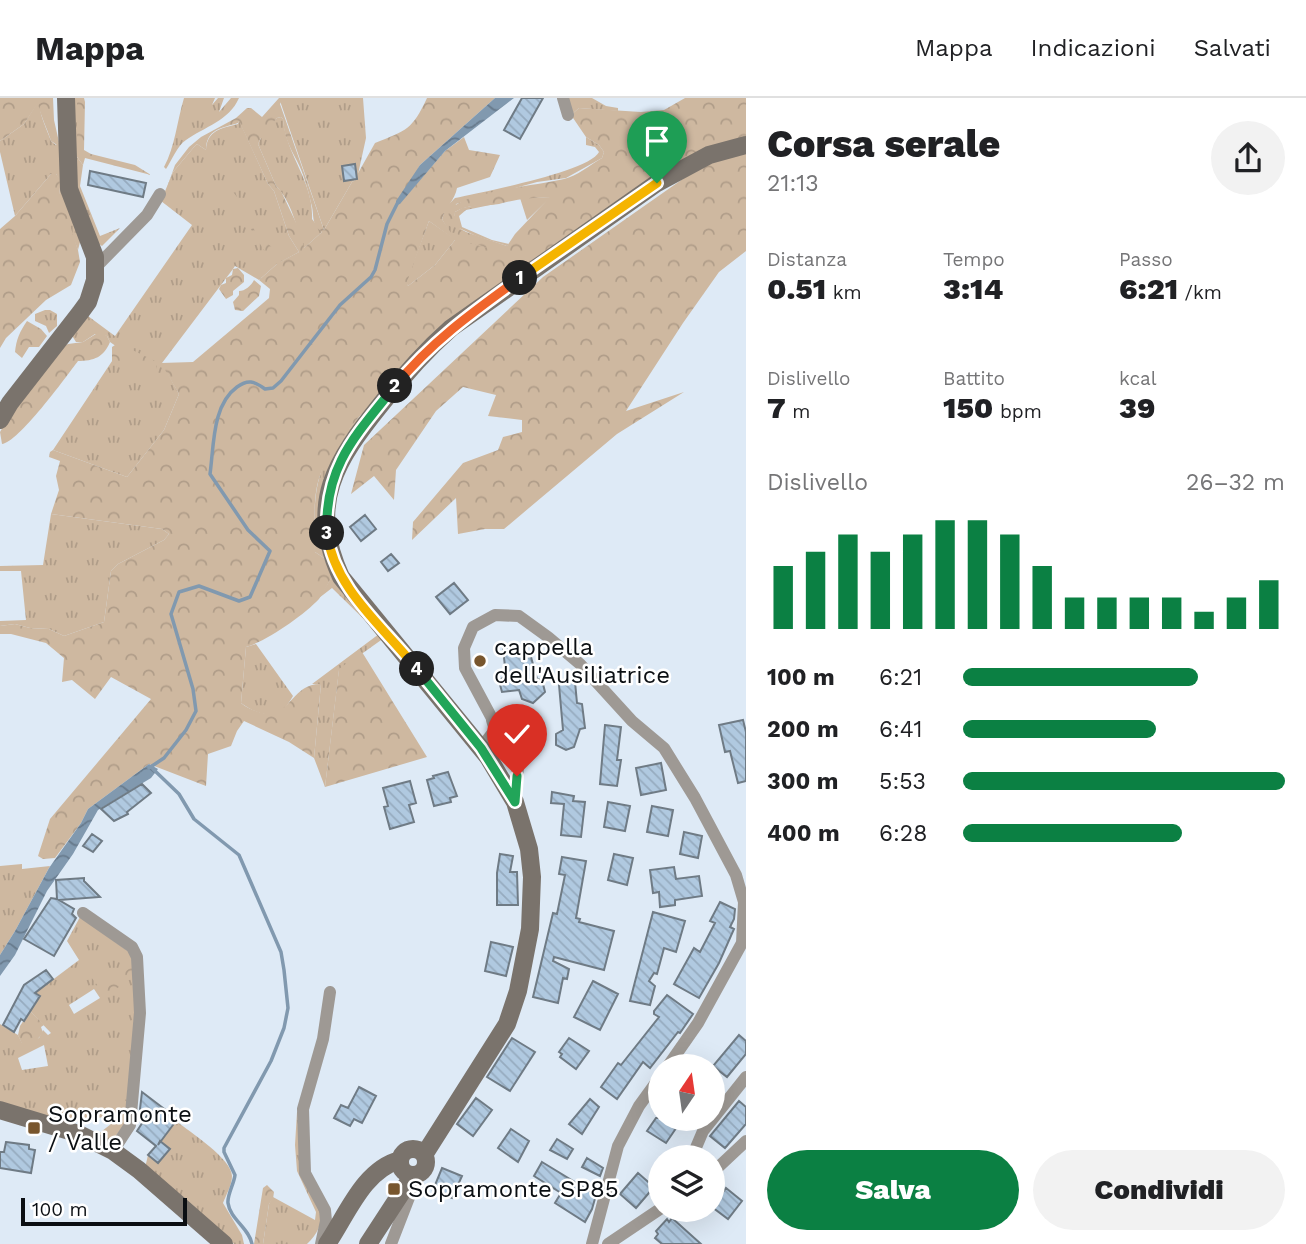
<!DOCTYPE html>
<html lang="it">
<head>
<meta charset="utf-8">
<style>
  body { margin:0; font-family:"Work Sans",sans-serif; background:#f2f2f2; color:#202124; height:100vh; display:flex; flex-direction:column; font-size:26px; white-space:nowrap }
  * { box-sizing:border-box; margin:0 }
  p { font-size:23px; color:#757577 }
  .icon { flex:none; width:38px; height:38px; fill:none; stroke:currentColor; stroke-width:2; stroke-linecap:round; stroke-linejoin:round }
  .map { position:relative; flex:1; overflow:hidden }
  .side { display:flex; flex-direction:column; background:#fff; width:560px }
  .side>* { flex:none }
  .needle { width:46px; rotate:13deg }
  .buttons { position:absolute; left:648px; top:956px; display:grid; gap:14px }
  .buttons a { display:grid; place-items:center; width:77px; height:77px; border-radius:50%; background:#fff; box-shadow:0 7px 28px #0002; font-size:35px }
  .scale { position:absolute; left:21px; bottom:18px; width:166px; box-sizing:border-box; padding-left:7px; border:4px solid #0b0f13; border-top:0; font-size:19px; line-height:24px; white-space:nowrap; color:#0b0f13; -webkit-text-stroke:5px #fff; paint-order:stroke }
  .pin { position:absolute; display:grid; place-items:center; width:60px; height:60px; color:#fff; margin:-72px -30px; border-radius:50% 50% 50% 0; rotate:-45deg; box-shadow:0 0 7px #0007 }
  .pin .icon { rotate:45deg }
  .km { position:absolute; width:35px; height:35px; margin:-18px; border-radius:50%; background:#222; color:#fff; font-size:19px; line-height:35px; text-align:center }
  .round { display:grid; place-items:center; flex:none; width:74px; height:74px; border-radius:37px; background:#f2f2f2 }
  .head { display:flex; align-items:center; justify-content:space-between; height:119px; padding:0 21px }
  h1 { font-size:38px; font-weight:800; line-height:52px }
  .figures { display:grid; grid-template-columns:repeat(3,1fr); gap:10px; height:119px; padding:7px 21px }
  .figures div { display:grid; align-content:center }
  .figures b { font-size:30px; font-weight:800 }
  .figures small { font-size:19px; font-weight:400 }
  .figures p { font-size:19px }
  .chart { height:196px; padding:14px 21px }
  .chart p { display:flex; justify-content:space-between }
  .chart svg { width:100%; height:126px; margin-top:7px; stroke:#0b8043; stroke-width:6 }
  .action { display:flex; gap:14px; margin-top:auto; padding:14px 21px }
  .action a { flex:1; height:80px; border-radius:42px; background:#0b8043; color:#fff; font-size:28px; font-weight:800; line-height:80px; text-align:center }
  .action a+a { background:#f2f2f2; color:#202124 }
  ul { padding:0 21px; list-style:none; font-size:23px }
  li { display:grid; grid-template-columns:112px 84px 1fr; align-items:center; height:52px }
  li i { height:18px; border-radius:9px; background:#0b8043 }
  header { display:flex; align-items:center; gap:42px; box-sizing:border-box; height:98px; padding:0 35px; background:#fff; border-bottom:2px solid #e0e0e0 }
  header strong { font-size:33px }
  nav { display:flex; gap:38px; margin-inline-start:auto; font-size:24px }
  main { display:flex; flex:1; min-height:0 }
  .map>svg:first-child { display:block }
</style>
</head>
<body>
<header>
<strong>Mappa</strong>
<nav><a>Mappa</a><a>Indicazioni</a><a>Salvati</a></nav>
</header>
<main>
<div class="map">
<svg width="746" height="1146" viewBox="0 0 746 1146">
  <defs>
    <pattern id="grass-tufts" width="24" height="20" patternUnits="userSpaceOnUse" patternTransform="scale(1.75)"><rect width="24" height="20" fill="#ceb8a0"/><path d="M3 7l-1-3M5 7V3M7 7l1-3M15 17l-1-3M17 17v-4M19 17l1-3" fill="none" stroke="#b09d89"/></pattern>
    <pattern id="forest-crowns" width="20" height="18" patternUnits="userSpaceOnUse" patternTransform="scale(1.75)"><rect width="20" height="18" fill="#ceb8a0"/><path d="M2 6a3 3 0 1 1 6 0M12 15a3 3 0 1 1 6 0" fill="none" stroke="#b09d89"/></pattern>
    <pattern id="water-waves" width="16" height="10" patternUnits="userSpaceOnUse" patternTransform="scale(1.75)"><rect width="16" height="10" fill="#8199af"/><path d="M0 5q4-4 8 0t8 0" fill="none" stroke="#687b8d"/></pattern>
    <pattern id="building-back-hatch" width="6" height="6" patternUnits="userSpaceOnUse" patternTransform="scale(1.75)"><rect width="6" height="6" fill="#b0c9e0"/><path d="M-1 5l2 2M0 0l6 6M5-1l2 2" fill="none" stroke="#96abbf"/></pattern>
  </defs>
  <rect width="100%" height="100%" fill="#deeaf6"/>
  <path fill="url(#grass-tufts)" fill-rule="evenodd" d="M72,0h5v59l6,8 -3,21 20,50 20,-8 -18,18 -3,-2 -22,-53z
    M184,0h31l-3,7 6,-7h6l-5,14 12,-14h8c-10,23 -35,29 -53,42 -9,6 -14,20 -20,29l-2,-2c11,-20 13,-46 20,-69z
    M279,0h84l3,40 -9,41 -5,3 -28,48z
    M566,0h26l14,8 12,2v3l-39,-3 -8,7z
    M39,2c0,14 7,27 12,41l5,4 3,-3 2,6 19,94 -2,8c-8,-22 -21,-47 -19,-71l-3,-5h-5l-36,42 -15,-64v-11l24,-17z
    M281,19l2,2c3,36 31,63 29,100l10,13 -19,17c-6,-21 -11,-47 -27,-63l-18,-42 3,-6v-11h6l10,-9z
    M239,22l29,64 6,7 15,45 10,16 -22,12 -18,16 -24,-14 -2,3 -71,94 17,31 -15,36 -37,47 -74,-27 67,-101 -10,-7 -3,-6 -12,-2 -12,8h-7l-5,-8 17,-18 27,20 77,-111 -31,-24 12,-29 21,-25 3,-3 9,6c1,-20 16,-22 32,-26z
    M586,39l13,8 5,7 -2,6 -36,20 -29,4 -81,22 -3,17 2,-9 7,-4 14,-3 24,-2 -34,7 -7,6 3,11 30,13 17,4 -2,2 -31,-10 -17,-8 44,25 -48,-13 -20,25 -27,21 -2,-4 23,-61 23,16 -10,-18 4,-12 9,-9c26,-6 134,-26 144,-46l-4,-5 -9,-2z
    M551,99l-24,23 -7,-22z
    M45,212h5l7,4v12l-8,7 -3,-7 -11,-5v-7z
    M315,299l34,32 6,-8 12,-10 -47,124 4,23 -9,-6c0,-36 -4,-63 13,-97z
    M51,416l111,15 7,5 -5,6 -46,24 -7,7 -7,51 -40,14 -15,-7 -19,-1 -15,-4 -15,2v-5l26,-1 -5,-49h-21v-5l43,-1z
    M333,477l51,63 -45,32 -14,117 -11,-29 7,-74h-9l67,-50 -47,-46 -13,10z
    M256,546l37,52c-3,5 -7,11 -11,15 -12,8 -31,0 -41,-8l5,-56z
    M22,766v5l28,-3 -35,65 -15,24v-89z
    M80,819l52,37 4,53 -9,114 -15,20 -15,-6 14,-11 1,-8 -45,6 -67,-19v-79l18,11 4,8 17,-5 4,-8 5,5 3,-2 -21,-22 10,-15 -5,-3 44,-33 -12,-19zM94,891l6,9 -26,16 -5,-9zM44,947l4,21 -26,4 -4,-12z
    M297,1014h2c1,13 -1,27 2,39 6,34 39,62 6,93h-44l6,-40 4,-7 42,23 1,-8 -19,-41 -2,-26z
    M176,1023c14,11 56,38 56,55 0,9 -6,19 -9,27l19,32 2,9h-10l-89,-76 3,-13 10,8 12,-13 -10,-9z"/>
  <path fill="url(#forest-crowns)" fill-rule="evenodd" d="M0,0h53l1,22 5,22 -2,3 -6,-4c-4,-13 -11,-26 -13,-38l-14,21 -24,17z
    M77,0h7l1,4 -1,48 7,4 44,11 16,10 -66,-17 -2,7 -6,-8z
    M279,0h4l-3,6 44,126 28,-48 5,-3v-4l18,-32c32,-13 37,-13 52,-45h68l-75,67 -20,38 45,-52 19,-14 5,13 31,5 -10,22 -33,11c-2,12 -11,18 -15,31l13,20 32,9 -23,-9 -7,-5v-5l50,17 8,-12 35,-37c-20,1 -33,2 -51,7 -16,3 -30,-1 -44,8l-2,16 -5,-3 1,-16c27,-20 82,-22 115,-30 13,-3 26,-14 38,-21l2,-6 -5,-7 -13,-8 -15,-22 8,-7 62,4 23,-2 21,-12h61v42l-23,6 -261,165 -95,100c-9,5 -13,12 -19,20 -39,45 -33,65 -33,121l9,6 9,17c-5,8 -9,17 -14,24 -15,16 -52,42 -73,48l-5,56c5,4 9,6 15,8 34,13 34,-28 65,-27l-7,74 -25,-16 -45,-21 -7,10 -6,15 -23,8 -2,32 -57,-22 -61,45 -7,14 -26,35 -12,1 -5,-3 12,-37 101,-120 -40,-22 -16,22 -23,-19 -10,2 2,-24 -18,-15 -35,-9h-11v-8l15,-2 15,4 19,1 15,7 40,-14 7,-51 7,-7 46,-24 5,-6 -7,-5 -111,-15 8,-24 -3,-14 4,-15 -11,-4 1,-5 3,-2 74,27 37,-47 15,-36 -18,-31 32,-1 76,-64 1,-9 -11,-9 18,-16 -5,-2c-8,-13 -19,-26 -24,-40 -4,-11 -16,-18 -18,-29h4l3,4 20,38 16,13 7,14 19,-10 -10,-16 -15,-45 -6,-7 -29,-63 -1,2c-16,5 -32,6 -32,27l-9,-6 -3,3 -21,25 -8,21 10,-28 14,-18 12,-10 35,-19 11,-10h4l11,9zM281,19l2,2c1,17 6,27 14,42 6,11 11,28 14,42 4,12 -1,20 11,29l-18,16 -4,-17 -19,-40 -5,-5 -18,-42 3,-6 1,-10 4,3 11,-13zM429,123l26,19 -20,25 -27,21 -1,-4z
    M746,54v99l-27,21 -36,51 -57,88 58,-19 -67,42 -113,95h-19l-27,5 -2,-36 -44,42 1,-18 50,-59 35,-13 5,-13 19,-5v-12l-34,-4 8,-21 -33,-8 -27,24 -40,59 -2,30 -20,-24 -23,18 13,-49 179,-168 144,-101 32,-18z
    M51,76h5l4,5 -1,12 19,59 2,12 -9,23 -25,15 -40,38 -6,10v-119l15,-13z
    M238,170l6,7v7l-11,9v4l-7,4 -7,-10 2,-4 5,-2v-5l6,-3 1,-6z
    M254,182l7,6 -2,10 -16,15 -8,-1 -2,-8 6,-7v-4c6,0 12,-5 15,-11z
    M27,223l14,8 6,7 -8,11h-10l-7,11 -7,-6c1,-12 5,-21 12,-31z
    M99,234l8,4 3,6c-6,15 -16,19 -32,19 -12,16 -60,82 -76,83l-2,-12 10,-17 51,-67 7,-4 15,-2z
    M118,245l37,18 3,12 -3,7 -11,-4 -15,-15 -6,4 -11,-4v-14z
    M362,554l65,105 -102,30 14,-118z
    M132,868v8l-5,4 -1,4 -20,14 -15,-19 2,-2 6,-1 5,7 -1,5 3,2 6,-7 7,-1 2,-5z
    M30,913l14,14 -3,2 2,6 -8,9 -8,3 -5,-1 -4,-9 2,-9z
    M114,996l15,7 -6,13 -11,2 -7,-8v-10z
    M267,1087l7,7 -1,7 -4,5 -6,40h-9l9,-56z"/>
  <path fill="url(#water-waves)" d="M495,0h19l-69,53 -45,53 -4,1v-4l24,-36z
    M149,666l9,5 -7,9 -53,32 -25,44 -26,37 -32,64 -15,21v-21l15,-24 34,-63 32,-45 7,-14z"/>
  <g fill="none" stroke-linecap="round" stroke-linejoin="round">
    <path stroke="#8199af" stroke-width="3.5" d="M149,670l15,-10 22,-28 10,-19 -3,-22 -22,-75 8,-22 20,-6 40,15 11,-4 20,-46 -22,-21 -38,-56c4,-28 2,-69 27,-87 11,-8 17,-6 28,2l8,-1 8,-7 59,-76 31,-28 4,-7 12,-46 11,-22
      M153,671l26,25 15,25 45,36 42,97 3,18 4,38 -4,20 -13,33 -47,87v4l11,23c-1,9 -8,20 -7,28 2,16 21,25 24,41"/>
  </g>
  <path fill="url(#building-back-hatch)" stroke="#6f7b85" stroke-width="2" d="M522,0h21l-23,41 -16,-9z
    M355,66l2,15 -13,2 -2,-15z
    M90,73l56,12 -3,14 -55,-12z
    M365,417l11,14 -15,12 -11,-14z
    M391,456l8,9 -11,8 -7,-9z
    M454,485l14,17 -18,14 -14,-17z
    M510,547l10,3 1,4 10,5 6,22 5,1 3,12 -12,11 -11,-4 -3,-9 -17,2 -3,-11 7,-6 -3,-26z
    M567,580l8,4 2,21 5,1 3,24 -5,1 -6,18 -8,3 -10,-5v-11l7,-4 -4,-45z
    M743,622l3,12v49l-8,2 -8,-32 -5,1 -6,-27z
    M605,627l16,2 -4,33h4l-4,26 -17,-2z
    M661,665l5,27 -25,5 -5,-27z
    M448,674l9,24 -7,2 1,4 -17,4 -7,-26 7,-2 -1,-2z
    M410,683l6,22 -7,2 5,17 -24,7 -6,-22 4,-1 -5,-18z
    M142,686l9,9 -24,19 1,2 -14,7 -13,-12z
    M552,694l22,4 -1,5 12,1 -4,35 -20,-2 3,-31 -13,-1z
    M608,704l22,4 -5,25 -21,-4z
    M652,708l21,4 -5,26 -21,-4z
    M684,734l18,4 -4,22 -18,-4z
    M92,736l10,7 -9,11 -10,-6z
    M500,756l13,2 -3,16h7l1,33h-21v-32z
    M614,756l19,4 -6,27 -19,-5z
    M562,759l24,4 -10,57 4,1 -1,3 35,9 -10,39 -50,-13 -1,4 16,8 -2,10 -4,-1 -5,25 -25,-6 20,-84 4,1 8,-39 -6,-1z
    M674,769l2,12 23,-3 3,20 -27,4v5l-15,2 -1,-15 -6,1 -3,-23z
    M84,780v3l16,16 -41,3 15,9 -2,5 4,4 -22,38 -30,-17 27,-41 6,1 -1,-19z
    M720,804l15,7 -1,10 -4,8 4,2 -15,34 -20,35 -25,-14 20,-36 6,4 15,-29 -5,-2z
    M653,814l32,9 -9,31 -12,-4 -7,26 -3,-1 -5,8 6,5 -5,19 -20,-4z
    M491,844l22,5 -7,29 -21,-5z
    M46,872l7,9 -18,14 5,3 -16,25 -3,-2 -7,13 -11,-7 21,-40z
    M593,883l25,13 -18,36 -26,-13z
    M667,897l26,19 -13,19 -2,-1 -28,36 -7,-6 -26,37 -16,-12 17,-24 3,2 38,-48 -5,-3v-3z
    M739,937l7,6v13l-19,23 -14,-11z
    M512,940l23,14 -25,39 -23,-14z
    M569,940l20,13 -13,18 -16,-12 2,-3 -3,-2z
    M359,989l17,9 -14,27 -8,-4 -4,7 -16,-8 7,-13 7,3z
    M142,994l25,19 -1,2 10,8 -18,24 2,-4 10,8 -12,14 -10,-8 8,-9 -19,-15 11,-17 -8,-5z
    M476,1000l16,12 -19,26 -16,-12z
    M590,1001l9,8 -17,27 -13,-10z
    M739,1003l7,6v17l-21,24 -15,-12z
    M656,1020h27l-17,25 -19,-12z
    M511,1031l18,12 -11,21 -20,-14z
    M557,1041l16,10 -6,10 -17,-9z
    M6,1044l23,3v4l6,1 -4,23 -31,-5v-16h4z
    M587,1060l16,10 -3,8 -18,-9z
    M542,1064l54,33 -4,14 -7,13 -30,-19 6,-10 -27,-17z
    M442,1070l20,8 -10,22 -19,-8z
    M638,1075l16,14 -18,21 -16,-14z
    M726,1090l16,13 -14,18 -16,-12z
    M672,1120l29,26h-39l-7,-6 3,-4 -2,-3 11,-12 2,3z"/>
  <g fill="none" stroke-linecap="round" stroke-linejoin="round">
    <path stroke="#9e9994" stroke-width="12" d="M563,0l5,17
      M96,169l51,-52 13,-21
      M481,650l14,-18 -3,-10
      M515,703l3,-34 -53,-99 -1,-20 9,-21 22,-12 24,1 29,21 32,27 52,57 32,27 31,50 41,77 8,27 -2,41 -44,80 -30,43
      M83,815l49,34 5,10 3,56 -10,112 -17,26
      M692,1059l11,-26 43,-54
      M712,1075l34,-32
      M321,1146l5,-23 -1,-11 -20,-37 -2,-64 20,-70 7,-47
      M391,1146l24,-62
      M592,1146l26,-98 21,-40 21,-29
      M608,1146l52,-35"/>
    <path stroke="#7a736c" stroke-width="18" d="M0,322l10,-17 70,-90 8,-11 7,-22v-23l-26,-68 -3,-91
      M0,1012l79,24 34,17 26,19 85,74
      M400 1064a13 13 0 1 1 26 0a13 13 0 1 1-26 0Z
      M424,1057l83,-131 11,-33 12,-62 2,-52 -3,-28 -14,-47 -27,-45 -147,-180c-34,-74 -5,-117 41,-174 21,-27 43,-52 69,-75l206,-145 52,-28 37,-10
      M327,1146c20,-29 36,-74 73,-84
      M368,1146l45,-69"/>
  </g>
  <g fill="none" stroke-linecap="round" stroke-linejoin="round">
    <defs>
      <path id="split-1" d="M520,180l137,-95"/>
      <path id="split-2" d="M395,288c37,-45 78,-74 125,-108"/>
      <path id="split-3" d="M327,435c-3,-67 29,-98 68,-147"/>
      <path id="split-4" d="M327,435c7,56 57,94 90,136"/>
      <path id="split-5" d="M417,571l64,79 34,54 2,-26"/>
    </defs>
    <use href="#split-1" stroke="#fff" stroke-width="14"/>
    <use href="#split-2" stroke="#fff" stroke-width="14"/>
    <use href="#split-3" stroke="#fff" stroke-width="14"/>
    <use href="#split-4" stroke="#fff" stroke-width="14"/>
    <use href="#split-5" stroke="#fff" stroke-width="14"/>
    <use href="#split-1" stroke="#f5b400" stroke-width="9"/>
    <use href="#split-2" stroke="#f0652b" stroke-width="9"/>
    <use href="#split-3" stroke="#22a559" stroke-width="9"/>
    <use href="#split-4" stroke="#f5b400" stroke-width="9"/>
    <use href="#split-5" stroke="#22a559" stroke-width="9"/>
  </g>
  <g fill="#78562e" stroke="#fff" stroke-width="2.5">
    <circle cx="480" cy="563" r="7"/>
    <rect x="27" y="1023" width="14" height="14" rx="3.5"/>
    <rect x="387" y="1084" width="14" height="14" rx="3.5"/>
  </g>
  <g text-anchor="middle" stroke-width="5" stroke-linejoin="round" paint-order="stroke">
    <g font-size="24" fill="#0b0f13" stroke="#fff" text-anchor="start">
      <text x="494" y="557">cappella<tspan x="494" dy="28">dell'Ausiliatrice</tspan></text>
      <text x="48" y="1024">Sopramonte<tspan x="48" dy="28">/ Valle</tspan></text>
      <text x="408" y="1099">Sopramonte SP85</text>
    </g>
  </g>
</svg>
<div class="buttons">
<a><svg class="needle" viewBox="-14 -14 28 28"><path d="M0-13l5 13h-10z" fill="#e53935"/><path d="M0 13l5-13h-10z" fill="#757577"/></svg></a>
<a><svg class="icon" aria-label="layers" viewBox="0 0 24 24"><path d="M12 4l9 5-9 5-9-5zM3 14l9 5 9-5"/></svg></a>
</div>
<div class="scale">100 m</div>
<div class="pin" style="left:657px;top:85px;background:#1e9e55"><svg class="icon" aria-label="arrive" viewBox="0 0 24 24"><path d="M6 21V4h12l-3 4 3 4H6"/></svg></div>
<div class="pin" style="left:517px;top:678px;background:#d93025"><svg class="icon" aria-label="check" viewBox="0 0 24 24"><path d="M5 12l5 5 9-10"/></svg></div>
<b class="km" style="left:520px;top:180px">1</b>
<b class="km" style="left:395px;top:288px">2</b>
<b class="km" style="left:327px;top:435px">3</b>
<b class="km" style="left:417px;top:571px">4</b>
</div>
<section class="side">
<div class="head"><div><h1>Corsa serale</h1><p>21:13</p></div><a class="round"><svg class="icon" aria-label="share" viewBox="0 0 24 24"><path d="M12 15V3M7 8l5-5 5 5M5 13v7h14v-7"/></svg></a></div>
<div class="figures">
<div><p>Distanza</p><b>0.51<small> km</small></b></div>
<div><p>Tempo</p><b>3:14</b></div>
<div><p>Passo</p><b>6:21<small> /km</small></b></div>
</div>
<div class="figures">
<div><p>Dislivello</p><b>7<small> m</small></b></div>
<div><p>Battito</p><b>150<small> bpm</small></b></div>
<div><p>kcal</p><b>39</b></div>
</div>
<div class="chart"><p><span>Dislivello</span>26–32 m</p>
<svg viewBox="0 0 160 44" preserveAspectRatio="none"><path d="M5 44V22M15 44V17M25 44V11M35 44V17M45 44V11M55 44V6M65 44V6M75 44V11M85 44V22M95 44V33M105 44V33M115 44V33M125 44V33M135 44V38M145 44V33M155 44V27"/></svg>
</div>
<ul>
<li><b>100 m</b>6:21<i style="width:73%"></i></li>
<li><b>200 m</b>6:41<i style="width:60%"></i></li>
<li><b>300 m</b>5:53<i style="width:100%"></i></li>
<li><b>400 m</b>6:28<i style="width:68%"></i></li>
</ul>
<div class="action"><a>Salva</a><a>Condividi</a></div>
</section>
</main>
</body>
</html>
